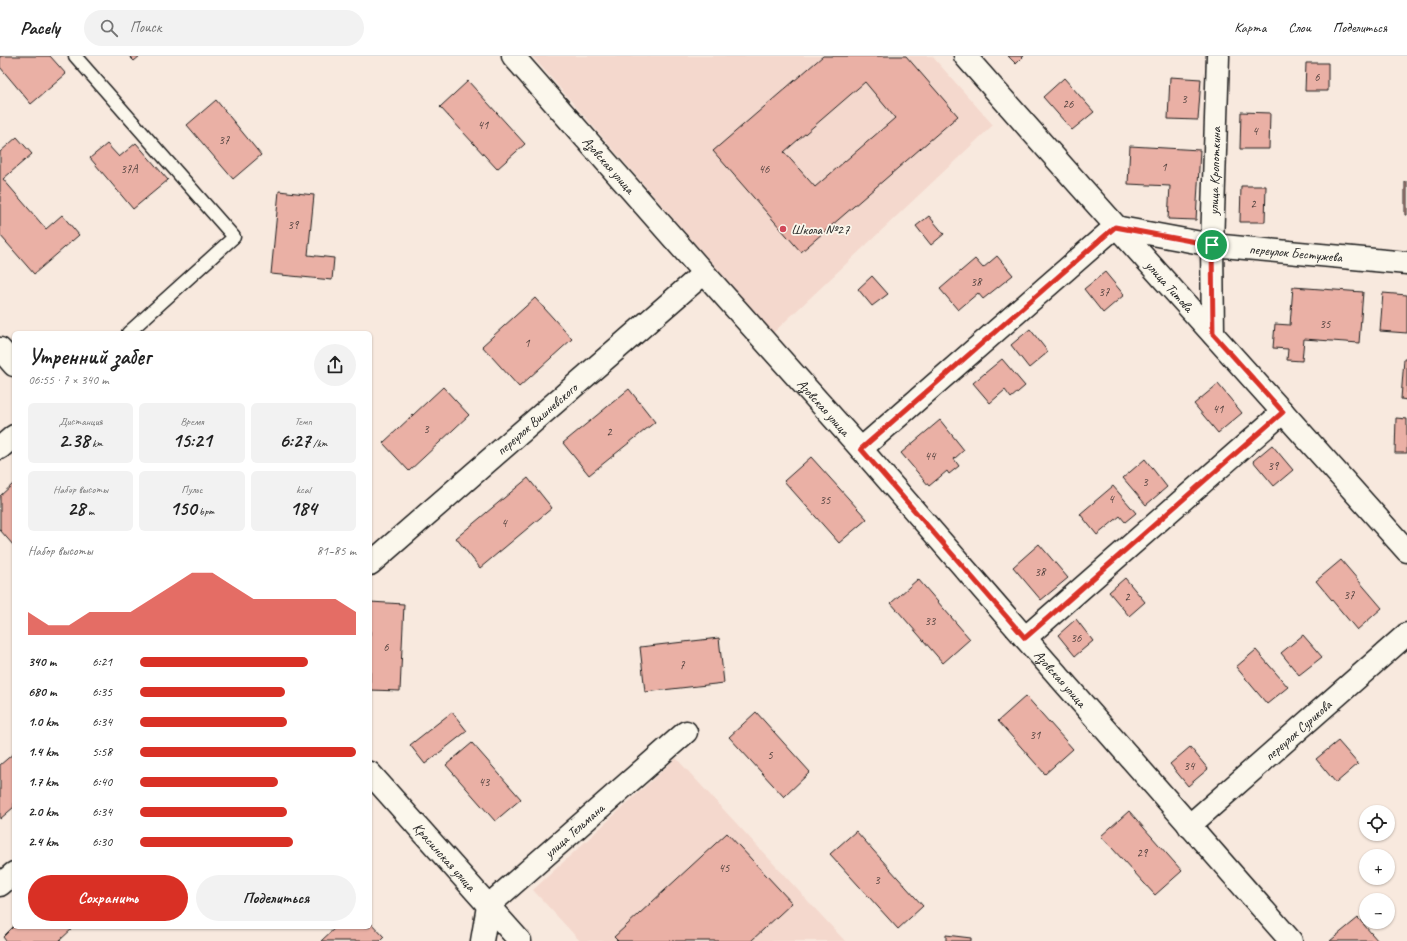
<!DOCTYPE html>
<html lang="ru">
<head>
<meta charset="utf-8">
<style>
  body { margin:0; font-family:Caveat,sans-serif; background:#f2f2f2; color:#222; height:100vh; display:flex; flex-direction:column; font-size:15px; white-space:nowrap }
  * { box-sizing:border-box; margin:0 }
  p { font-size:13px; color:#767676 }
  .icon { flex:none; width:22px; height:22px; fill:none; stroke:currentColor; stroke-width:2; stroke-linecap:round; stroke-linejoin:round }
  .map { position:relative; flex:1; overflow:hidden }
  .drawer { position:absolute; left:12px; top:275px; width:360px; height:598px; display:flex; flex-direction:column; background:#fff; border-radius:6px; box-shadow:0 1px 3px #0004 }
  .drawer>* { flex:none }
  .fabs { position:absolute; left:1359px; top:749px; display:grid; gap:8px }
  .fabs a { display:grid; place-items:center; width:36px; height:36px; border-radius:50%; background:#fff; box-shadow:0 1px 3px #0004; font-size:20px }
  .pin { position:absolute; display:grid; place-items:center; width:34px; height:34px; color:#fff; margin:-17px; border:2px solid #fff; border-radius:50%; box-shadow:0 1px 4px #0007 }
  .round { display:grid; place-items:center; flex:none; width:42px; height:42px; border-radius:21px; background:#f2f2f2 }
  .headline { display:flex; align-items:center; justify-content:space-between; height:68px; padding:0 16px }
  h1 { font-size:22px; font-weight:600; line-height:30px }
  .figures { display:grid; grid-template-columns:repeat(3,1fr); gap:6px; height:68px; padding:4px 16px }
  .figures div { display:grid; align-content:center; border-radius:6px; background:#f2f2f2; text-align:center }
  .figures b { font-size:20px; font-weight:600 }
  .figures small { font-size:11px; font-weight:400 }
  .figures p { font-size:11px }
  .chart { height:112px; padding:8px 16px }
  .chart p { display:flex; justify-content:space-between }
  .chart svg { width:100%; height:72px; margin-top:4px; fill:#d93025; opacity:.7 }
  .cta { display:flex; gap:8px; margin-top:auto; padding:8px 16px }
  .cta a { flex:1; height:46px; border-radius:24px; background:#d93025; color:#fff; font-size:16px; font-weight:600; line-height:46px; text-align:center }
  .cta a+a { background:#f2f2f2; color:#222 }
  ul { padding:0 16px; list-style:none; font-size:13px }
  li { display:grid; grid-template-columns:64px 48px 1fr; align-items:center; height:30px }
  li i { height:10px; border-radius:5px; background:#d93025 }
  header { display:flex; align-items:center; gap:24px; box-sizing:border-box; height:56px; padding:0 20px; background:#fff; border-bottom:1px solid #e0e0e0 }
  header strong { font-size:19px }
  nav { display:flex; gap:22px; margin-inline-start:auto; font-size:14px }
  .search { width:280px; height:36px; background:#f2f2f2; display:flex; align-items:center; gap:10px; box-sizing:border-box; padding:0 14px; border-radius:22px; color:#767676; font-size:15px }
  .map>svg:first-child { display:block }
</style>
</head>
<body>
<header>
<strong>Pacely</strong>
<div class="search"><svg class="icon" aria-label="search" viewBox="0 0 24 24"><circle cx="10" cy="10" r="6"/><path d="M15 15l6 6"/></svg>Поиск</div>
<nav><a>Карта</a><a>Слои</a><a>Поделиться</a></nav>
</header>
<div class="map">
<svg width="1407" height="885" viewBox="0 0 1407 885">
  <rect width="100%" height="100%" fill="#f8e9de"/>
  <filter id="ink" filterUnits="userSpaceOnUse"><feTurbulence type="fractalNoise" baseFrequency=".025" numOctaves="2"/><feDisplacementMap in="SourceGraphic" scale="8" xChannelSelector="R" yChannelSelector="G"/><feConvolveMatrix kernelMatrix="1 2 1 2 8 2 1 2 1" color-interpolation-filters="sRGB"/></filter>
  <g filter="url(#ink)">
    <path fill="#f4d8cd" d="M532,0h400l61,69 -220,208z
      M676,702l169,183h-265l-47,-51z"/>
    <path fill="#eab0a5" stroke="#1c1c1c" fill-rule="evenodd" d="M0,0h50l16,18 -35,30 -31,-37z
      M129,0h11l-6,5z
      M823,0h83l52,60 -157,136 -88,-101zM865,26l30,36 -80,69 -31,-35z
      M1008,0h16l-8,8z
      M1306,7h22v28h-23z
      M1170,21l31,2 -3,41 -30,-1z
      M1064,22l30,34 -22,18 -29,-33z
      M468,25l57,63 -28,25 -57,-62z
      M216,44l45,55 -28,24 -46,-54z
      M1241,56l29,1 -1,36h-29z
      M17,81l15,17 -29,25 43,50 16,-14 17,20 -45,39 -34,-39v-83z
      M136,87l32,37 -35,29 -43,-51 17,-14 12,13z
      M1130,90l70,4 -4,70 -28,-1 2,-33 -42,-2z
      M1405,126h2v33h-2z
      M1241,130h25l-1,36h-25z
      M279,135l35,4 -6,60 26,3 -2,22 -61,-6z
      M929,160l15,18 -13,11 -15,-19z
      M997,200l16,19 -30,24 -5,-6 -20,17 -18,-21 35,-30 8,9z
      M1105,216l19,23 -21,18 -19,-24z
      M872,220l16,18 -16,12 -14,-17z
      M1293,231l70,5 -4,51 -55,-4 -2,22 -15,-1 1,-11 -15,-1 2,-24 15,1z
      M1383,237l24,2v38l-27,-2z
      M535,242l37,41 -53,48 -37,-41z
      M1030,273l18,23 -19,16 -18,-23z
      M1002,303l23,27 -14,12 -6,-8 -15,13 -17,-20z
      M1404,303h3v41l-6,-1z
      M1218,328l24,29 -24,20 -24,-29z
      M443,331l26,28 -60,56 -26,-28z
      M629,333l26,33 -66,53 -26,-32z
      M1396,362l11,1v34h-12z
      M940,364l24,30 -10,9 5,7 -10,8 -2,-3 -18,15 -28,-33z
      M1272,389l21,25 -19,16 -21,-25z
      M811,401l56,62 -28,24 -55,-62z
      M1145,403l22,28 -21,18 -23,-27z
      M528,422l24,30 -72,60 -24,-30z
      M13,428l1,1v61l-14,-16v-34z
      M1113,430l23,27 -11,9 -5,-6 -23,19 -17,-21z
      M1039,488l29,34 -27,22 -28,-33z
      M1341,504l41,48 -25,22 -41,-49z
      M1125,522l20,24 -16,14 -20,-24z
      M918,523l52,60 -27,24 -52,-60z
      M370,546l34,2 -4,87 -30,-1z
      M1076,563l17,22 -18,15 -17,-21z
      M1303,579l19,22 -23,18 -18,-22z
      M719,582l5,45 -79,9 -5,-45z
      M1256,594l32,37 -21,17 -31,-37z
      M1026,640l47,53 -28,25 -47,-53z
      M452,656l15,19 -42,33 -15,-19z
      M756,656l54,60 -26,25 -55,-60z
      M1338,685l20,23 -22,19 -20,-24z
      M472,687l49,56 -26,22 -49,-56z
      M1190,691l18,22 -20,17 -18,-22z
      M14,697v54l-14,12v-54z
      M1129,755l53,60 -27,24 -54,-59z
      M856,775l67,75 -25,23 -68,-75z
      M727,777l65,70 -41,38h-133l-4,-4z
      M1358,862l20,23h-48z
      M370,866l14,15 -4,4h-59l15,-14h34z
      M14,870v1h60l-15,14h-53l-3,-4z
      M946,879l25,3v3h-25z"/>
    <g fill="none" stroke-linecap="round" stroke-linejoin="round">
      <defs>
        <path id="lane" d="M75,0l159,181 -106,96"/>
        <g id="street">
          <path id="s1" d="M513,0l191,217 157,176 164,189 266,303"/>
          <path id="s2" d="M965,0c146,166 295,330 442,495"/>
          <path id="s3" d="M1213,278l-1,-89 6,-189"/>
          <path d="M0,392l14,-12"/>
          <path id="s4" d="M861,393l254,-222 97,18 195,18"/>
          <path id="s5" d="M370,508l334,-291"/>
          <path d="M1025,582l258,-226"/>
          <path id="s6" d="M1189,770l218,-192"/>
          <path d="M0,829l14,-12"/>
          <path id="s7" d="M482,885l6,-35 198,-174"/>
        </g>
        <g id="secondary">
          <path d="M0,293l14,16"/>
          <path id="s8" d="M370,717l150,168"/>
        </g>
      </defs>
      <use href="#lane" stroke="#1c1c1c" stroke-width="15"/>
      <use href="#street" stroke="#1c1c1c" stroke-width="25"/>
      <use href="#secondary" stroke="#1c1c1c" stroke-width="25"/>
      <use href="#lane" stroke="#fbf7ec" stroke-width="12"/>
      <use href="#street" stroke="#fbf7ec" stroke-width="22"/>
      <use href="#secondary" stroke="#fbf7ec" stroke-width="22"/>
    </g>
  </g>
  <g fill="none" stroke-linecap="round" stroke-linejoin="round" filter="url(#ink)">
    <defs>
      <path id="route" d="M1115,171l97,18 1,89 70,78 -258,226 -164,-189z"/>
    </defs>
    <use href="#route" stroke="#fff" stroke-width="8"/>
    <use href="#route" stroke="#d93025" stroke-width="5"/>
  </g>
  <circle fill="#d1495b" stroke="#fbf7ec" stroke-width="1.5" cx="783" cy="173" r="4"/>
  <g text-anchor="middle" stroke-width="3.5" stroke-linejoin="round" paint-order="stroke">
    <g font-size="12" fill="#50413e">
      <text x="1317" y="25">6</text>
      <text x="1184" y="47">3</text>
      <text x="1068" y="52">26</text>
      <text x="483" y="73">41</text>
      <text x="1255" y="79">4</text>
      <text x="224" y="88">37</text>
      <text x="1164" y="115">1</text>
      <text x="129" y="117">37А</text>
      <text x="764" y="117">46</text>
      <text x="1253" y="152">2</text>
      <text x="293" y="173">39</text>
      <text x="976" y="230">38</text>
      <text x="1104" y="240">37</text>
      <text x="1325" y="272">35</text>
      <text x="527" y="291">1</text>
      <text x="1218" y="357">41</text>
      <text x="426" y="377">3</text>
      <text x="609" y="380">2</text>
      <text x="930" y="404">44</text>
      <text x="1273" y="414">39</text>
      <text x="1145" y="430">3</text>
      <text x="1111" y="447">4</text>
      <text x="825" y="448">35</text>
      <text x="504" y="471">4</text>
      <text x="1040" y="520">38</text>
      <text x="1349" y="543">37</text>
      <text x="1127" y="545">2</text>
      <text x="930" y="569">33</text>
      <text x="1076" y="586">36</text>
      <text x="386" y="595">6</text>
      <text x="682" y="613">7</text>
      <text x="1035" y="683">31</text>
      <text x="770" y="703">5</text>
      <text x="1189" y="714">34</text>
      <text x="484" y="730">43</text>
      <text x="1142" y="801">29</text>
      <text x="724" y="816">45</text>
      <text x="877" y="828">3</text>
    </g>
    <g font-size="14" fill="#1c1c1c" stroke="#fbf7ec">
      <text dy="5" stroke="none"><textPath href="#s1" startOffset="145">Азовская улица</textPath></text>
      <text dy="5" stroke="none"><textPath href="#s3" startOffset="163">улица Кропоткина</textPath></text>
      <text dy="5" stroke="none"><textPath href="#s4" startOffset="520">переулок Бестужева</textPath></text>
      <text dy="5" stroke="none"><textPath href="#s2" startOffset="308">улица Титова</textPath></text>
      <text dy="5" stroke="none"><textPath href="#s1" startOffset="469">Азовская улица</textPath></text>
      <text dy="5" stroke="none"><textPath href="#s5" startOffset="221">переулок Вишневского</textPath></text>
      <text dy="5" stroke="none"><textPath href="#s1" startOffset="829">Азовская улица</textPath></text>
      <text dy="5" stroke="none"><textPath href="#s6" startOffset="145">переулок Сурикова</textPath></text>
      <text dy="5" stroke="none"><textPath href="#s7" startOffset="150">улица Тельмана</textPath></text>
      <text dy="5" stroke="none"><textPath href="#s8" startOffset="112">Красинская улица</textPath></text>
    </g>
    <g font-size="14" fill="#1c1c1c" stroke="#fbf7ec" text-anchor="start">
      <text x="791" y="178">Школа №27</text>
    </g>
  </g>
</svg>
<div class="fabs">
<a><svg class="icon" aria-label="locate" viewBox="0 0 24 24"><circle cx="12" cy="12" r="6"/><path d="M12 2v4M12 18v4M2 12h4M18 12h4"/></svg></a>
<a>+</a>
<a>−</a>
</div>
<div class="pin" style="left:1212px;top:189px;background:#1e9e55"><svg class="icon" aria-label="arrive" viewBox="0 0 24 24"><path d="M6 21V4h12l-3 4 3 4H6"/></svg></div>
<section class="drawer">
<div class="headline"><div><h1>Утренний забег</h1><p>06:55 · 7 × 340 m</p></div><a class="round"><svg class="icon" aria-label="share" viewBox="0 0 24 24"><path d="M12 15V3M7 8l5-5 5 5M5 13v7h14v-7"/></svg></a></div>
<div class="figures">
<div><p>Дистанция</p><b>2.38<small> km</small></b></div>
<div><p>Время</p><b>15:21</b></div>
<div><p>Темп</p><b>6:27<small> /km</small></b></div>
</div>
<div class="figures">
<div><p>Набор высоты</p><b>28<small> m</small></b></div>
<div><p>Пульс</p><b>150<small> bpm</small></b></div>
<div><p>kcal</p><b>184</b></div>
</div>
<div class="chart"><p><span>Набор высоты</span>81–85 m</p>
<svg viewBox="0 0 160 44" preserveAspectRatio="none"><path d="M0 44V30L10 38L20 38L30 30L40 30L50 30L60 22L70 14L80 6L90 6L100 14L110 22L120 22L130 22L140 22L150 22L160 30V44z"/></svg>
</div>
<ul>
<li><b>340 m</b>6:21<i style="width:78%"></i></li>
<li><b>680 m</b>6:35<i style="width:67%"></i></li>
<li><b>1.0 km</b>6:34<i style="width:68%"></i></li>
<li><b>1.4 km</b>5:58<i style="width:100%"></i></li>
<li><b>1.7 km</b>6:40<i style="width:64%"></i></li>
<li><b>2.0 km</b>6:34<i style="width:68%"></i></li>
<li><b>2.4 km</b>6:30<i style="width:71%"></i></li>
</ul>
<div class="cta"><a>Сохранить</a><a>Поделиться</a></div>
</section>
</div>
</body>
</html>
